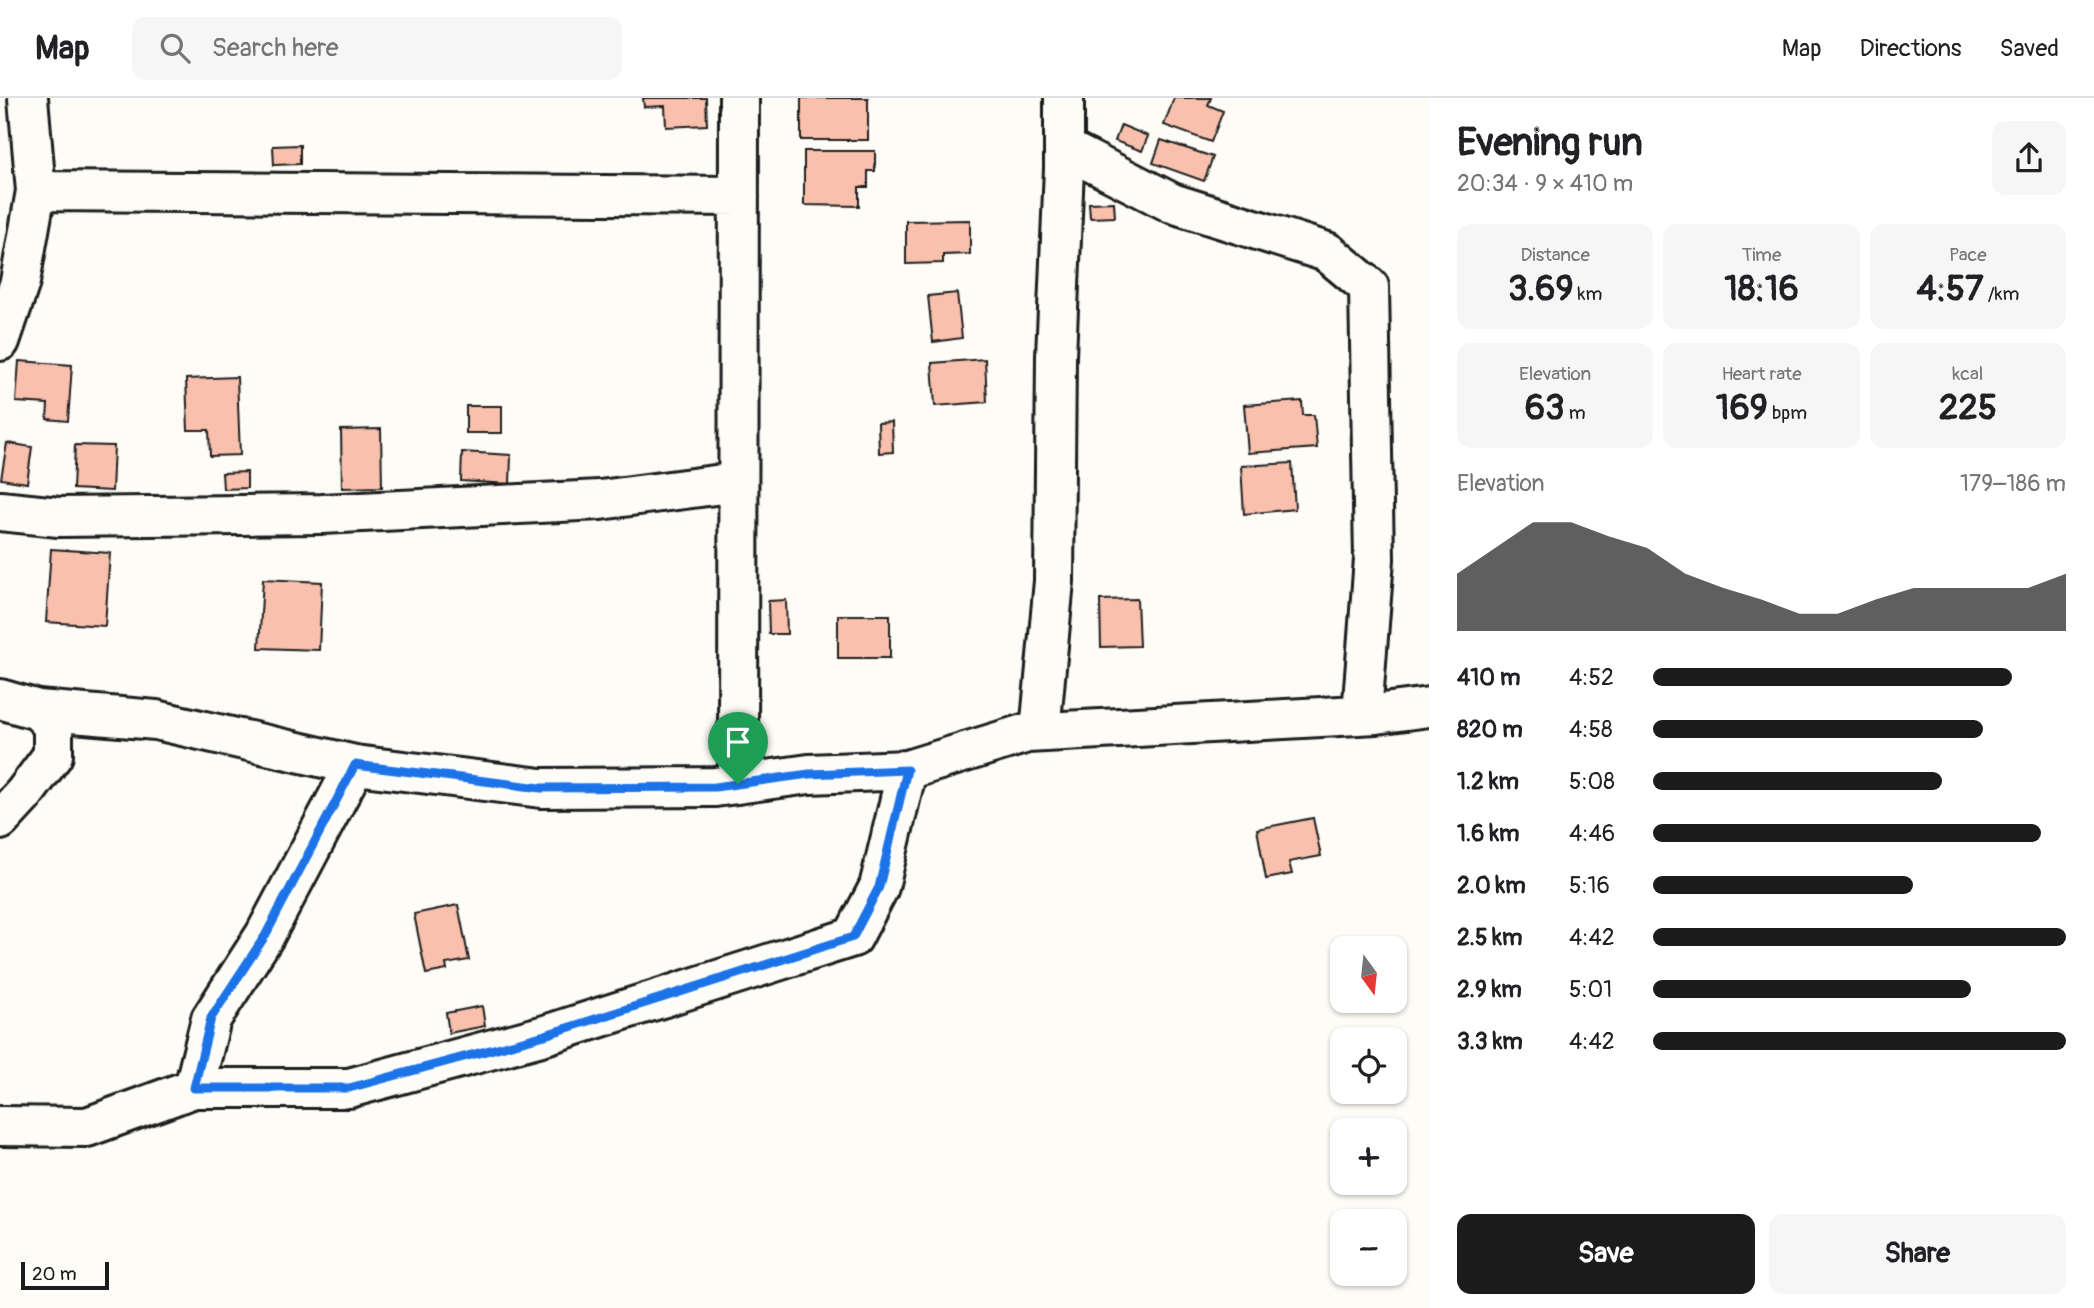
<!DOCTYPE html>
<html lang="en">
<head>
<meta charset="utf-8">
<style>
  body { margin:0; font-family:Pangolin,sans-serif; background:#f6f6f6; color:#202124; height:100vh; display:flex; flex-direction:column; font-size:26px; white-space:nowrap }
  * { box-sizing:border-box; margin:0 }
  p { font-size:23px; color:#757577 }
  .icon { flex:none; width:38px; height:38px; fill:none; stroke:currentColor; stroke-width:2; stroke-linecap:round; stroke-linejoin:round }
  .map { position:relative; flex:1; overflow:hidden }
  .panel { display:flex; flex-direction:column; background:#fff; width:665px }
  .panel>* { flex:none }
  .needle { width:46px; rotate:165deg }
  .fabs { position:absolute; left:1330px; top:838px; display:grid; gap:14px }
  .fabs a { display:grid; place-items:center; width:77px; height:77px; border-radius:14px; background:#fff; box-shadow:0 2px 5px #0004; font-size:35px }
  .scale { position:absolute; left:21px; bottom:18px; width:88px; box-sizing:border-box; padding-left:7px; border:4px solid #1c1c1c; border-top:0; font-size:19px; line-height:24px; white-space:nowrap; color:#1c1c1c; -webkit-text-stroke:5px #fdfcf7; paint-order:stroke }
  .pin { position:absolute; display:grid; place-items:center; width:60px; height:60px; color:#fff; margin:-72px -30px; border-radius:50% 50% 50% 0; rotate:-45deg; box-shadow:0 0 7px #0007 }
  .pin .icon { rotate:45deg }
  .round { display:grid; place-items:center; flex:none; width:74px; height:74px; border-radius:14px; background:#f6f6f6 }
  .summary { display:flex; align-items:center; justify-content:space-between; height:119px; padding:0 28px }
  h1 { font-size:38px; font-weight:700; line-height:52px }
  .stats { display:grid; grid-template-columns:repeat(3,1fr); gap:10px; height:119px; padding:7px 28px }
  .stats div { display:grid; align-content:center; border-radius:14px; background:#f6f6f6; text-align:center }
  .stats b { font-size:35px; font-weight:700 }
  .stats small { font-size:19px; font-weight:400 }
  .stats p { font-size:19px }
  .chart { height:196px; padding:14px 28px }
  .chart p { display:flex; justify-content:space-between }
  .chart svg { width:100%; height:126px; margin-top:7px; fill:#1c1c1c; opacity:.7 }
  .cta { display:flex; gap:14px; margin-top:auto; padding:14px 28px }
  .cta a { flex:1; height:80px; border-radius:14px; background:#1c1c1c; color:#fff; font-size:28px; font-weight:700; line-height:80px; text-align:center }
  .cta a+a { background:#f6f6f6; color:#202124 }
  ul { padding:0 28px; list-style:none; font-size:23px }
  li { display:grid; grid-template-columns:112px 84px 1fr; align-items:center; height:52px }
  li i { height:18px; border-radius:9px; background:#1c1c1c }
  header { display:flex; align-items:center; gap:42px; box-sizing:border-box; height:98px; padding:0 35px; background:#fff; border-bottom:2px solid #e0e0e0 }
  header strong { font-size:33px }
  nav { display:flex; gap:38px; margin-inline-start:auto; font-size:24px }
  .search { width:490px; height:63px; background:#f6f6f6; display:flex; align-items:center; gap:18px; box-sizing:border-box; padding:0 24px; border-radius:14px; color:#757577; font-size:26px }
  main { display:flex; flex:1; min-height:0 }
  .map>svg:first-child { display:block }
</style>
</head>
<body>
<header>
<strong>Map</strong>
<div class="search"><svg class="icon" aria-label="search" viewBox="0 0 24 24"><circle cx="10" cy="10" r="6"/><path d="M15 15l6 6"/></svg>Search here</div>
<nav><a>Map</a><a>Directions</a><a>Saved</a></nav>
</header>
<main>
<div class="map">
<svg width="1429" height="1210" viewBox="0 0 1429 1210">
  <rect width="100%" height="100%" fill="#fdfcf7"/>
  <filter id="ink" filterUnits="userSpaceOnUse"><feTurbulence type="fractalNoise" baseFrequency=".0143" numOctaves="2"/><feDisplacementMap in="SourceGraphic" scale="14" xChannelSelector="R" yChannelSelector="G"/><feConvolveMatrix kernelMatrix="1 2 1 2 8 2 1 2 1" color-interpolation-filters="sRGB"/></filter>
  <g filter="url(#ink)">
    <path fill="#f9c1ad" stroke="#1c1c1c" stroke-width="2" d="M643,0h63l1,27 -41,2 -1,-21 -21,1z
      M801,0h67v42h-67z
      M1174,0h37l-3,7 15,6 -12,31 -47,-17z
      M1121,27l27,11 -6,15 -27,-10z
      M1161,42l52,17 -9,24 -51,-18z
      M300,47v19l-26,1 -1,-19z
      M804,53h71v20h-7v16h-9v19l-55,-1z
      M1114,104l1,15 -25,1 -1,-15z
      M970,122v34l-27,1v8l-37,1v-43z
      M957,195l5,45 -29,4 -5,-46z
      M985,261l2,43 -52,4 -3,-43z
      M19,263l53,4 -4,56 -21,-2 1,-15 -32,-2z
      M237,279l3,78 -30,1 -1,-26h-21l-2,-51z
      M1302,303l1,14h11l3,33 -69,5 -4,-48z
      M466,308h36v27h-36z
      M892,324l1,30 -14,1 -1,-30z
      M381,331l1,58 -40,1 -1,-58z
      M7,345l25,4 -5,36 -26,-4z
      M75,347l39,1 -2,45 -39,-2z
      M462,354l49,3 -1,29 -49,-3z
      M1292,365l3,46 -51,5 -3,-48z
      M247,374v16l-24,1 -1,-16z
      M51,451l59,4 -5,73 -59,-4z
      M263,481l59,3 -3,68 -60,-2z
      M1137,501l2,47 -38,1 -1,-47z
      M786,502l1,34h-18l-1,-33z
      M838,517h52v43h-52z
      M1313,720l8,38 -32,6 3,12 -26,5 -9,-50z
      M458,807l11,55 -23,4 1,6 -21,4 -12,-60z
      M482,908l3,20 -36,7 -3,-20z"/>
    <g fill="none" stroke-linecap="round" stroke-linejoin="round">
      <defs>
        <path id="minor" d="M1064,50l108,55 155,49 42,35 5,272 -12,155
          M36,93l703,5
          M0,243l20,-59 16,-91 -8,-93
          M0,413l59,6 263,-3 278,-14 138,-18
          M0,601l38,11 15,15v30l-29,39 -24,26
          M38,612l118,10 199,45 186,23 174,-1 94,-13 98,-4 120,-37 349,-19 53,-7
          M1040,634l14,-151 2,-225 8,-188v-70
          M738,686l1,-686
          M194,990l17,-69 54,-84 90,-170
          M0,1028l87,1 107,-39h155l196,-53 308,-98 26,-50 28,-117"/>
      </defs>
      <use href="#minor" stroke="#1c1c1c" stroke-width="44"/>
      <use href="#minor" stroke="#fdfcf7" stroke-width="38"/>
    </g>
  </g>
  <g fill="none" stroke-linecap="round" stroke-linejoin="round" filter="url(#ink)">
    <defs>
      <path id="route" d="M355,667l186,23 174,-1 94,-13 98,-4 -28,117 -26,50 -308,98 -196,53h-155l17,-70 54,-82z"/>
    </defs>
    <use href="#route" stroke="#fff" stroke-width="14"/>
    <use href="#route" stroke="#1a73e8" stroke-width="9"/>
  </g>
</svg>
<div class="fabs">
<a><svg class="needle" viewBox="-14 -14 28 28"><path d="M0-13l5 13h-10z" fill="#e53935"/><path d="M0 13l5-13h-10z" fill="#757577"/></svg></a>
<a><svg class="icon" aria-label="locate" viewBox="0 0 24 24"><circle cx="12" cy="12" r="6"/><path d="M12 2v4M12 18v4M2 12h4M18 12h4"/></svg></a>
<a>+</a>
<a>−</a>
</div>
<div class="scale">20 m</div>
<div class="pin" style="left:738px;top:686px;background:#1e9e55"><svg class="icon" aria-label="arrive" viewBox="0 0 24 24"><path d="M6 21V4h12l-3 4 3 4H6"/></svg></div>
</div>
<section class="panel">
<div class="summary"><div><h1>Evening run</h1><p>20:34 · 9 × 410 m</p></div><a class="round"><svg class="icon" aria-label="share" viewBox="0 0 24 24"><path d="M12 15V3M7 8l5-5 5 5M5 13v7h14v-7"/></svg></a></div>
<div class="stats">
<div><p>Distance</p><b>3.69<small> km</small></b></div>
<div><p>Time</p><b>18:16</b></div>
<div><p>Pace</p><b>4:57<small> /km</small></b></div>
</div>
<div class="stats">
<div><p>Elevation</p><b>63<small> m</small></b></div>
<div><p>Heart rate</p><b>169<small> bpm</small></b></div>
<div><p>kcal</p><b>225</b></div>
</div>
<div class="chart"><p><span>Elevation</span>179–186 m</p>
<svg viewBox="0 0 160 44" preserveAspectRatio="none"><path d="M0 44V24L10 15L20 6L30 6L40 11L50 15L60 24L70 29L80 33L90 38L100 38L110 33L120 29L130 29L140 29L150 29L160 24V44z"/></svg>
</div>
<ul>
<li><b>410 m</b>4:52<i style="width:87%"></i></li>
<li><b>820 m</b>4:58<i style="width:80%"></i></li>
<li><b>1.2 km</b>5:08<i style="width:70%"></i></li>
<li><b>1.6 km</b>4:46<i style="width:94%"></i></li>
<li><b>2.0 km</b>5:16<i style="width:63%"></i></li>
<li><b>2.5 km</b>4:42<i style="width:100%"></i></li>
<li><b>2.9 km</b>5:01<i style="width:77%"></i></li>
<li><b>3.3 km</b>4:42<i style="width:100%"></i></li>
</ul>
<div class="cta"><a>Save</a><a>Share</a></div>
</section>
</main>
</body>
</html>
